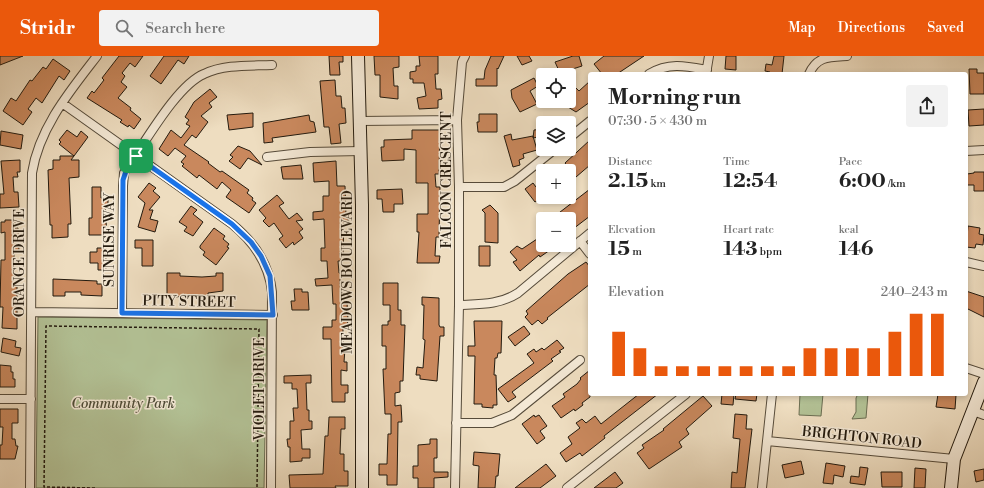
<!DOCTYPE html>
<html lang="en">
<head>
<meta charset="utf-8">
<style>
  body { margin:0; font-family:"Libre Bodoni",serif; background:#f2f2f2; color:#222; height:100vh; display:flex; flex-direction:column; font-size:15px; white-space:nowrap }
  * { box-sizing:border-box; margin:0 }
  p { font-size:13px; color:#767676 }
  .icon { flex:none; width:22px; height:22px; fill:none; stroke:currentColor; stroke-width:2; stroke-linecap:round; stroke-linejoin:round }
  .map { position:relative; flex:1; overflow:hidden }
  .drawer { position:absolute; left:588px; top:16px; width:380px; height:324px; display:flex; flex-direction:column; background:#fff; border-radius:4px; box-shadow:0 2px 6px #0003 }
  .drawer>* { flex:none }
  .tools { position:absolute; left:536px; top:12px; display:grid; gap:8px }
  .tools a { display:grid; place-items:center; width:40px; height:40px; border-radius:4px; background:#fff; box-shadow:0 2px 6px #0003; font-size:20px }
  .pin { position:absolute; display:grid; place-items:center; width:34px; height:34px; color:#fff; margin:-17px; border-radius:8px; box-shadow:0 2px 6px #0006 }
  .round { display:grid; place-items:center; flex:none; width:42px; height:42px; border-radius:4px; background:#f2f2f2 }
  .overview { display:flex; align-items:center; justify-content:space-between; height:68px; padding:0 20px }
  h1 { font-size:22px; font-weight:800; line-height:30px }
  .figures { display:grid; grid-template-columns:repeat(3,1fr); gap:6px; height:68px; padding:4px 20px }
  .figures div { display:grid; align-content:center }
  .figures b { font-size:20px; font-weight:800 }
  .figures small { font-size:11px; font-weight:400 }
  .figures p { font-size:11px }
  .chart { height:112px; padding:8px 20px }
  .chart p { display:flex; justify-content:space-between }
  .chart svg { width:100%; height:72px; margin-top:4px; stroke:#ea580c; stroke-width:6 }
  header { display:flex; align-items:center; gap:24px; box-sizing:border-box; height:56px; padding:0 20px; background:#ea580c; color:#fff }
  header strong { font-size:19px }
  nav { display:flex; gap:22px; margin-inline-start:auto; font-size:14px }
  .search { width:280px; height:36px; background:#f2f2f2; display:flex; align-items:center; gap:10px; box-sizing:border-box; padding:0 14px; border-radius:4px; color:#767676; font-size:15px }
  .map>svg:first-child { display:block }
</style>
</head>
<body>
<header>
<strong>Stridr</strong>
<div class="search"><svg class="icon" aria-label="search" viewBox="0 0 24 24"><circle cx="10" cy="10" r="6"/><path d="M15 15l6 6"/></svg>Search here</div>
<nav><a>Map</a><a>Directions</a><a>Saved</a></nav>
</header>
<div class="map">
<svg width="984" height="432" viewBox="0 0 984 432">
  <rect width="100%" height="100%" fill="#eeddc0"/>
  <filter id="stains"><feTurbulence type="fractalNoise" baseFrequency=".005" numOctaves="4"/><feColorMatrix values="0 0 0 0 .2 0 0 0 0 .09 0 0 0 0 .02 0 0 0 .5 -.17"/></filter>
  <radialGradient id="worn" r=".72"><stop offset=".6" stop-color="#630" stop-opacity="0"/><stop offset="1" stop-color="#630" stop-opacity=".3"/></radialGradient>
  <path fill="#b3c296" stroke="#6b6e52" d="M38,261l229,3 -3,168h-228z
    M800,338h23l-2,22 -22,-1z
    M858,338h10l-2,24 -14,1 4,-7v-14z"/>
  <path fill="#c9885d" stroke="#231a0e" d="M0,0h23l-23,9z
    M119,0h24l-8,11 -5,-4 -8,10 3,3 -4,6 6,5 -9,11 13,10 -1,2 11,9 -7,10 -5,-4 -1,2 -8,-5 2,-2 -35,-22 5,-7 2,2 10,-13 -2,-2z
    M164,0h25l-5,8 -6,-4 -17,24 -11,-8z
    M329,0h14v6h-4l1,13h-10z
    M374,0h25v11l-6,1 1,18h4v13l-18,-2v-22h-5z
    M419,0h19v18h-3l1,15h5l1,10 -4,1v8l-19,1 -2,-11 9,-2 -2,-13h-11v-4h-3v-7l6,-1v-5h4z
    M491,0h13l-6,13 -1,-1v18h-21v-7h8l1,-9z
    M517,0h12l3,5 -10,4z
    M573,0h6l3,10 -22,7 -5,-11z
    M604,0h40l-27,18h-15l-8,-10z
    M726,0h10v14l-11,-1z
    M774,0h10l-2,18h-12v-2l-5,-1 1,-7 6,1z
    M53,3l17,12 -6,9 -5,-4 -17,27 -6,-5 -8,11 4,3 -9,13 -20,-14 8,-13 5,3 14,-21 2,1 11,-14 3,2z
    M969,13h8v4h7v21h-14z
    M534,22l4,8 -8,5 7,13 -17,8 -8,-14 -1,-8z
    M335,24l1,16h5l1,12h3l1,15 -7,1 2,19 -10,1 -2,-17h-5l-4,-46z
    M590,25v21l-14,10 -8,-5 -1,-6h2v-12l5,-3 5,5z
    M210,33l7,8 -8,6 3,4 -11,9 7,6 -12,16 -4,-3 -8,10 25,17 -1,1 12,9 2,-1 27,19 -2,3 6,5 -1,2 4,3 -7,10 -23,-16 5,-7 -9,-8 -5,7 -18,-14 -2,3 -15,-12 2,-2 -3,-2 5,-6 -11,-8 -7,8 -9,-7 12,-19 10,8 9,-12 -4,-2 3,-4 -4,-3 9,-15z
    M984,53v16l-15,1 -1,-16z
    M253,57v14l-24,3 -2,-15z
    M479,58h18v18h-19l-1,-10h2z
    M309,59l1,6 4,1 2,10 -44,6 1,4 -9,1 -1,-20z
    M543,73v7l-10,2 1,-8z
    M67,74l10,7 4,-6 7,6 -14,19 -15,-12 2,-2 -2,-2z
    M412,74h28l-1,44h-4l1,13h4l-1,50h-3l-1,19h5l-1,7h-22l2,-31h-2v-18h11v-31h-12v-33l-12,-1v11l-22,1 -1,-14h3v-7l28,-1z
    M1,75l22,4 -2,14 -21,-4z
    M511,78l1,6 21,-4 4,14 -14,4 1,4 -5,2 1,5 -7,2 -9,-31z
    M590,84v25l-14,12 -11,-14z
    M238,90l12,5 12,14 -14,-7 -8,11 -11,-8 4,-4 -3,-2z
    M60,100h14l-3,4h8v17l-10,1 2,46h-3v13l-16,1v-13h-2l-2,-55 5,-1v-9h7z
    M20,104v12h-3l1,5h-5l1,15h4l1,15 -19,1v-14h4l-3,-33z
    M336,105l1,25h8l1,29h2v7h-4l-1,31h-3l1,8h-3l1,12 7,2 -6,4 1,23h6l1,18 -1,7h-4v22h2l-1,13h3v9l-6,-1v15h7v8h-3v9h-13l-1,-63h-8v-12h9v-7h4v-16h-3l-1,-19 -16,1 -1,-7 13,-1 -1,-17h-6v-13h4l-1,-29 -11,1v-8l10,-1v-15h6v-15l-15,1 -1,-19z
    M301,109l2,14h-20l-2,-12z
    M974,116h10v19h-10v-6h-7v-11l7,-1z
    M149,127l7,5 -3,3 7,6 -11,13h4l-3,9 8,2 -3,11 -17,-5 7,-24 -7,-6z
    M533,127l3,4 7,-4v14l-8,5 -10,-13z
    M92,131h9v11h7v9h-3l2,28h-18v-17h3z
    M402,133l1,15h-9v8h-11l-1,-13h-5v-9z
    M590,133v27l-21,16v-13h-18z
    M277,139l7,8 -5,3 10,13 8,-6 6,7 -7,1 7,8 -4,3 4,6 -9,7 -1,-3 -7,6 -7,-9 4,-3 -9,-13 -5,4 -6,-6 3,-3 -7,-8z
    M490,149l8,8v30l-13,-1v-29l-3,-3z
    M191,150l6,4 -4,4 10,8 -10,14 -9,-5 3,-4 -8,-5z
    M5,164h10v8h3l1,23 -5,1v26h3v51l-15,-1 1,-21h-3l1,-47h4v-28l-4,1v-11h4z
    M968,170l12,2 -1,6 5,1 -1,10 -7,-1 -1,4 -9,-1z
    M214,172l11,8 -2,3 6,5 -2,3 2,1 -13,17 -13,-10 2,-3 -5,-4v-2z
    M540,181l3,4v4h3l4,5 -10,7 -1,-2 -19,16 -7,-9 4,-2 -7,-8 7,-6 5,3z
    M135,184h18v26h-11v-18h-7z
    M479,190h11v20h-11z
    M97,192h9v22h-8v-7h-8v-11h7z
    M586,206l4,5v17l-43,34 1,1 -6,5 -4,-4 -6,5 -7,-8 3,-3 -2,-3 42,-37z
    M167,217h13v3l22,1 14,-1v-3h7v18l-15,2v3l-41,1z
    M53,223l44,2v3h5v12l-21,-1v-3h-16v4h-12z
    M383,227h15v27h3v15h4l-2,56h-3v11l-5,1v13l6,-1 1,17h-4l-1,63h-10v-10h-8v-11h8l1,-30h3v-20h-6l-2,-45h3v-23h-4v-21h6v-4h2v-16h-7z
    M294,233h8v3h6l1,18h-17l-1,-9h4z
    M966,235l18,6v20l-18,-9z
    M422,241l17,1v27l1,2h4v9h-4l-3,45 -17,-2v-4h-4l1,-8 6,1 2,-28 -2,-1 1,-34h-2z
    M474,265h28l-1,32h-3l-1,5h-2l-1,17h2l1,30h-4v3l-11,-1v-3h-8l1,-48h-7v-10h7z
    M524,270l6,8 -15,12 -7,-9z
    M3,282l13,3 -1,6 6,1 -2,8 -18,-4z
    M557,284l7,8 -5,3 2,1 -10,7 2,2 -41,31 4,5 -8,5 -10,-13 36,-26 -7,-9 7,-5 2,3 6,-4 2,2z
    M0,309l11,1v6h2v7h2v8h-15z
    M590,314v27l-8,6 1,2 -8,6 -1,-2 -13,9 -9,-12 13,-9 -2,-3 14,-10 4,-5 -1,-1z
    M311,319v8h-5l1,27h2v11h3v8l-11,1 1,19h8v9h-8v3l-12,1v-15h-2l-1,-8h3v-18h4l-1,-13h5l-1,-19h-5v-6h-8v-7z
    M639,338h19l-54,42 1,2 -14,11 -9,7 -2,-3 -14,9 -6,-9 12,-9 -4,-7 12,-9 -4,-5 6,-4 4,4 9,-7 6,8z
    M722,338h12l-1,11 -12,-1z
    M736,338h21l-1,7 -21,-2z
    M938,338l18,1 -1,14 -19,-2z
    M703,340l9,10 -26,23 3,5 -10,8 3,5 -33,22 -12,-16 7,-5 -2,-3 22,-15 -1,-1z
    M0,353h18v14h-6v16h3l1,7h2l-3,13h-15v-14h2l1,-18h-3z
    M735,358l12,1 -1,14h6l-7,59h-14l1,-16 5,1 3,-34 -7,-1z
    M534,359l1,2 4,-2 8,11 -7,5 5,7 -8,6 -15,-20z
    M329,361h16v12h-4l-1,25h4v17h4v15h-13l1,2h-46l-1,-13 34,-1 2,-38h3z
    M430,383h7v19h-3v14h14v5l-14,1v10h-16v-10h-5v-12h5v-21l12,-1z
    M474,396l26,2 -2,22h-2l-1,12h-17l1,-22 -6,-1z
    M801,405l3,13 -19,4 -3,-13z
    M826,407l19,3 -2,11 -9,-2 -1,9 -10,-1z
    M546,408l10,12 -16,12h-25z
    M860,411l8,1 -3,17 -15,-2 1,-7 8,1z
    M915,412l11,1 -1,19h-11z
    M984,413v11l-8,2 -2,-11z
    M615,416l8,11 -7,5h-22z
    M881,416h21v15h-20z"/>
  <g fill="none" stroke-linecap="round" stroke-linejoin="round">
    <defs>
      <path id="street" d="M649,18c20,-12 37,-8 58,-4
        M706,18l3,-18
        M809,18c8,-18 20,-17 38,-18
        M62,47l170,121c22,18 37,39 40,68l-1,196
        M360,65l97,-1
        M569,82l21,-17
        M966,95l18,-1
        M267,101l43,-5 51,-1
        M459,131h45l11,-6 40,-32
        M580,185l10,13
        M966,206l18,4
        M459,249c22,-1 40,0 59,-12l72,-60
        M32,256l241,3
        M122,257l1,-127 1,-13 3,-5c18,-25 50,-83 77,-94 21,-10 46,-8 68,-9
        M966,312l18,6
        M0,343h31
        M973,355l11,4
        M456,367h36l20,-8 68,-55
        M767,385l187,18
        M30,432l2,-315c7,-45 38,-82 65,-117
        M455,432l4,-183v-118l-2,-67 5,-58 3,-6
        M567,432l119,-94
        M762,432l10,-94"/>
      <path id="secondary" d="M358,0l4,149v283
        M951,432l3,-29 30,-77"/>
    </defs>
    <use href="#street" stroke="#564b3a" stroke-width="10"/>
    <use href="#secondary" stroke="#231a0e" stroke-width="14"/>
    <path stroke="#231a0e" stroke-width="1.5" stroke-dasharray="3 2" stroke-linecap="butt" d="M95,432l-51,-1 2,-161 213,3 -2,159"/>
    <use href="#street" stroke="#f4e9d6" stroke-width="8"/>
    <use href="#secondary" stroke="#f4e9d6" stroke-width="12"/>
  </g>
  <g fill="none" stroke-linecap="round" stroke-linejoin="round">
    <defs>
      <path id="route" d="M136,100l96,68 19,18 10,14 9,20 3,39 -151,-2 1,-133 4,-12z"/>
    </defs>
    <use href="#route" stroke="#fff" stroke-width="8"/>
    <use href="#route" stroke="#1a73e8" stroke-width="5"/>
  </g>
  <g text-anchor="middle" stroke-width="3" stroke-linejoin="round" paint-order="stroke">
    <g font-size="14" fill="#231a0e" stroke="#f4e9d6">
      <text transform="translate(446 124) rotate(-90)" y="5">FALCON CRESCENT</text>
      <text transform="translate(109 184) rotate(-90)" y="5">SUNRISE WAY</text>
      <text transform="translate(19 207) rotate(-90)" y="5">ORANGE DRIVE</text>
      <text transform="translate(347 216) rotate(-90)" y="5">MEADOWS BOULEVARD</text>
      <text transform="translate(189 245) rotate(1)" y="5">PITY STREET</text>
      <text transform="translate(259 333) rotate(-90)" y="5">VIOLET DRIVE</text>
      <text transform="translate(862 381) rotate(6)" y="5">BRIGHTON ROAD</text>
    </g>
    <g font-size="14" font-style="italic" fill="#4e4c37" stroke="#f4e9d6">
      <text x="123" y="352">Community Park</text>
    </g>
  </g>
  <rect width="100%" height="100%" filter="url(#stains)"/>
  <rect width="100%" height="100%" fill="url(#worn)"/>
</svg>
<div class="tools">
<a><svg class="icon" aria-label="locate" viewBox="0 0 24 24"><circle cx="12" cy="12" r="6"/><path d="M12 2v4M12 18v4M2 12h4M18 12h4"/></svg></a>
<a><svg class="icon" aria-label="layers" viewBox="0 0 24 24"><path d="M12 4l9 5-9 5-9-5zM3 14l9 5 9-5"/></svg></a>
<a>+</a>
<a>−</a>
</div>
<div class="pin" style="left:136px;top:100px;background:#1e9e55"><svg class="icon" aria-label="arrive" viewBox="0 0 24 24"><path d="M6 21V4h12l-3 4 3 4H6"/></svg></div>
<section class="drawer">
<div class="overview"><div><h1>Morning run</h1><p>07:30 · 5 × 430 m</p></div><a class="round"><svg class="icon" aria-label="share" viewBox="0 0 24 24"><path d="M12 15V3M7 8l5-5 5 5M5 13v7h14v-7"/></svg></a></div>
<div class="figures">
<div><p>Distance</p><b>2.15<small> km</small></b></div>
<div><p>Time</p><b>12:54</b></div>
<div><p>Pace</p><b>6:00<small> /km</small></b></div>
</div>
<div class="figures">
<div><p>Elevation</p><b>15<small> m</small></b></div>
<div><p>Heart rate</p><b>143<small> bpm</small></b></div>
<div><p>kcal</p><b>146</b></div>
</div>
<div class="chart"><p><span>Elevation</span>240–243 m</p>
<svg viewBox="0 0 160 44" preserveAspectRatio="none"><path d="M5 44V17M15 44V27M25 44V38M35 44V38M45 44V38M55 44V38M65 44V38M75 44V38M85 44V38M95 44V27M105 44V27M115 44V27M125 44V27M135 44V17M145 44V6M155 44V6"/></svg>
</div>
</section>
</div>
</body>
</html>
